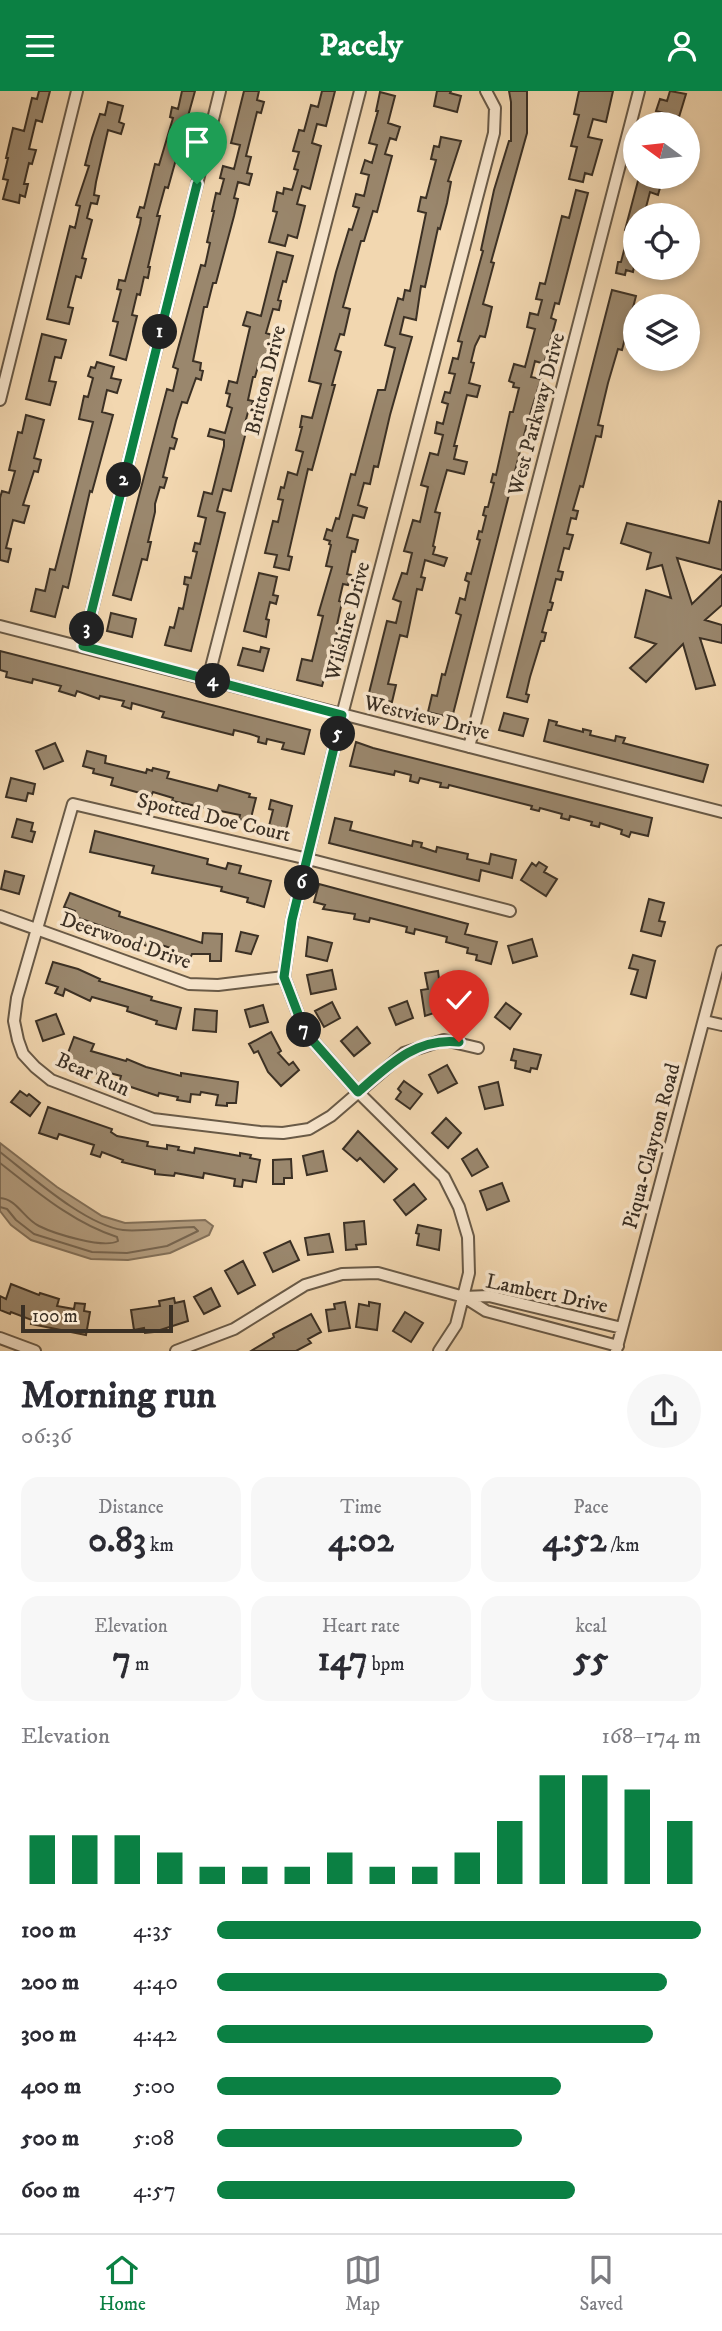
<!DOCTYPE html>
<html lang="en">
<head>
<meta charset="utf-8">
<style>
  body { margin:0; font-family:"IM FELL DW Pica",serif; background:#f7f7f7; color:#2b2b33; height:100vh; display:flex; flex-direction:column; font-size:26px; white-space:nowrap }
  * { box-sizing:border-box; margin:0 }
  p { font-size:23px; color:#7c7c81 }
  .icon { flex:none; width:38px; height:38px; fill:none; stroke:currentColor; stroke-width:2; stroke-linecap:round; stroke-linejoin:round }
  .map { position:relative; height:1260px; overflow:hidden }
  .drawer { display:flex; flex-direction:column; background:#fff; flex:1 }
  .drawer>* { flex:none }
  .needle { width:46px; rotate:285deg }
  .buttons { position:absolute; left:623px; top:21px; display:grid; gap:14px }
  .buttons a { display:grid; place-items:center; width:77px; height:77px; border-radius:50%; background:#fff; box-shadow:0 4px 10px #0003; font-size:35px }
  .scale { position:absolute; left:21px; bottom:18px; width:152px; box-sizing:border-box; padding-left:7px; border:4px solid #3b3024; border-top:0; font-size:19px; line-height:24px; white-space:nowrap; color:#3b3024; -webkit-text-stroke:5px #f7e5cc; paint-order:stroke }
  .pin { position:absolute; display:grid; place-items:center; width:60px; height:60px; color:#fff; margin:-72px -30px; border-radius:50% 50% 50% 0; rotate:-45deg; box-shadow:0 0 7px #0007 }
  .pin .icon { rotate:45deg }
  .km { position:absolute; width:35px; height:35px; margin:-18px; border-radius:50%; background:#222; color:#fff; font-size:19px; line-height:35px; text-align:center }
  .round { display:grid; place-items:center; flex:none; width:74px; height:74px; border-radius:37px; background:#f7f7f7 }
  .head { display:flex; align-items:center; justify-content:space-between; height:119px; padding:0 21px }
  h1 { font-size:38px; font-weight:800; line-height:52px }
  .figures { display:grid; grid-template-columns:repeat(3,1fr); gap:10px; height:119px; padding:7px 21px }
  .figures div { display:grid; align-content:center; border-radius:18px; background:#f7f7f7; text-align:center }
  .figures b { font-size:35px; font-weight:800 }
  .figures small { font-size:19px; font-weight:400 }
  .figures p { font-size:19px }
  .chart { height:196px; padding:14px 21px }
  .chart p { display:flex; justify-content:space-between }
  .chart svg { width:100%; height:126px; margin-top:7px; stroke:#0b8043; stroke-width:6 }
  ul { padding:0 21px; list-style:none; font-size:23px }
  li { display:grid; grid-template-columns:112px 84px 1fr; align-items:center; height:52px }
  li i { height:18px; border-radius:9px; background:#0b8043 }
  header { display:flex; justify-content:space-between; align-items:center; height:91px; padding:0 21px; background:#0b8043; color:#fff; font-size:32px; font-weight:800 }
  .tabs { display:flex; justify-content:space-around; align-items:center; height:98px; border-top:2px solid #e1e1e2; background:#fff; font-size:19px; color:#7c7c81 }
  .tabs a { display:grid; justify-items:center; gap:4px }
  .tabs .on { color:#0b8043 }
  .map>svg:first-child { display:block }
</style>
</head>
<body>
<header><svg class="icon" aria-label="menu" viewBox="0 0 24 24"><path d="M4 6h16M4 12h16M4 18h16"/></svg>Pacely<svg class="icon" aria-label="person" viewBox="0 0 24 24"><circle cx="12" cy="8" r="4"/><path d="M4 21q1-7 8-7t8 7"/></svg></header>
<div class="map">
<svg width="722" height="1260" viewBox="0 0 722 1260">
  <rect width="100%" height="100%" fill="#f2d7b0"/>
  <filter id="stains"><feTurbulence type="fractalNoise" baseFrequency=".00286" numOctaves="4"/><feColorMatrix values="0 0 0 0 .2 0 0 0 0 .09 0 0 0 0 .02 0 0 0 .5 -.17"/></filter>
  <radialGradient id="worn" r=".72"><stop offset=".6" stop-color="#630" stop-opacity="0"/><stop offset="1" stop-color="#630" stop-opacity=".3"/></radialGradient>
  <path fill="#b49e80" stroke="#84725b" stroke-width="2" d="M0,1052l57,44 45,29 23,7 80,-3 8,6 -4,9 -39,18 -42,7 -37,-1 -60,-19 -20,-15 -11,-14z"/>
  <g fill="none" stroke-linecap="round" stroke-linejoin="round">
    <path stroke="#786752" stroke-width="2" d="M0,1061c31,24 85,73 123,78 18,2 51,-3 71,-3l4,4 -31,15 -40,7 -35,-1 -58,-18 -18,-14 -9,-11 -7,-2
      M0,1072c36,28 73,60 117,74l1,4c-14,8 -63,-7 -79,-15 -15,-7 -22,-27 -39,-28"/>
  </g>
  <path fill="#9a876d" stroke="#3b3024" stroke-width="2" d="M39,0h11l-8,31 -6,-2 -7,29 7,1 -4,14 -3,-1 -5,21h4l-3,13 -5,-2 -1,8 -16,-4 5,-19 -5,-1 5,-21h-2l7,-30 11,3 8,-33 5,1z
    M182,0h13l-27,97 -3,-1 -8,29h3l-12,51h2l-2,11 -4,-1 -4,18 -3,-1 -5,21 5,1 -11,44 -16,-5 8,-33 -5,-1 8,-31 -4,-1 2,-9 6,1 15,-57 1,-6 -4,-1 3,-10 4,1 11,-44 4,1 14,-47 -3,-1 2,-10 6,2z
    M244,0h15l-2,9 7,2 -3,11 -4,-1 -11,44 5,1 -4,16 5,1 -3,11 -11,-3 -4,16 4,1 -4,17 -18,67h-3l-6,24h-3l-11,54 8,2 -1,7 3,1 -2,9 -5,-2 -9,25 -5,-1 -6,19 -4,16 5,2 -3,10 -4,-1 -7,29 4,1 -3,10 -4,-1 -5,17v8l-7,30h3l-4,18 -5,-1 -11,41 -18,-5 54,-206 6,2 5,-22 -5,-2 28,-102 4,1 5,-23 -3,-1 7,-31h-2l4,-18 4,1 4,-15 -4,-1 3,-12 11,3 6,-24 -9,-2z
    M322,0h13l-9,35 -9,-2 -5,19 9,3 -11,43 -8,-3 -5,18 8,2 -8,32 -9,-3 -3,11 -16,-4 8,-30 -4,-1 4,-19 6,2 1,-6 8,2 6,-20 -4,-1 5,-17 -6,-1 6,-21 5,1 7,-26 7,2z
    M437,0h14l-1,2 11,3 -4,16 -23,-6z
    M509,0h18v42l-36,129 3,1 -11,41 9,3 -4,18 -3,12 -5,-1 -5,10 -4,16 3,1 -5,20 11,3 -3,11 -10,-2 -13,51h3l-3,13 13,3 -3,12 -17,-4 -12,42 5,1 -7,33 2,1 -2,7 14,4 -3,8 -19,-6 -4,17 4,1 -3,12 -5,-1 -10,48 -7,-2 -12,49 8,1 -4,17 -24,-5 19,-76 9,2 5,-21 -8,-3 9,-26 5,1 5,-21 -8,-2 9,-31 7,2 8,-35 -7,-2 9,-32 8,2 5,-20 -8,-2 2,-11 6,2 5,-20 -6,-2 3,-10 5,1 5,-19 -6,-1 4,-15 5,1 4,-17 -4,-1 25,-90 -2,-1 13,-60 15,-49h2v-39z
    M579,0h34l-7,31 -13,-3 -5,18 14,3 -10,35 -7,-2 -2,9 -14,-3 8,-32 -6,-1 8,-31 -5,-1z
    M670,0l16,3 -7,23 -23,-6 4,-12 7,2z
    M380,1l15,4 -7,27 12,4 -4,13 -6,-2 -5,16 7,2 -15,56 -4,-1 -9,30h-3l-18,66 7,2 -6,26 -4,-1 -5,16 6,2 -9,33h3l-23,85 -4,-1 -20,87 4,1 -3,13 -15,-3 3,-12 -12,-2 8,-32 5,1 5,-22 -5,-1 3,-12 3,1 4,-16 9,3 6,-23 -7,-2 6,-23h-2l2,-11 10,2 9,-34 -12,-3 27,-109 13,-43 3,1 7,-22 -6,-2 3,-12 8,2 5,-21 -8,-2 4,-13 7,3 5,-18 -8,-2 9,-32h-2z
    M108,11l15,4 -4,16 5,2 -3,10 -13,-4 -12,52 -2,13 5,1 -2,8 -6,-1 -4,15 5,2 -10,38 4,1 -5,19 -5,-2 -8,31 5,1 -4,16 -22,-5 23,-93 5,2 5,-22 -4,-1 13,-39 -4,-1 7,-27 8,-24 5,1z
    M441,46l20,4 -13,40 3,1 -4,21 -7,26 -2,-1 -13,59 -4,-1 -5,34 -12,-3 -4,17 12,3 -22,78 -12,52 -4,-1 -4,18 -6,-1 -6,22 9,3 -3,10 -11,-3 -6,22 11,3 -3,12 -3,-1 -5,23 4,1 -3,10 -5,-1 -4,17 3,1 -5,23h2l-17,61 -25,-6 5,-21 10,2 11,-45 -5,-1 14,-48 -6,-1 5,-21 -2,-1 1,-3 -6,-2 3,-10 5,2 4,-13 3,1 12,-45 4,1 23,-85h7l10,-42 -10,-3 13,-47 5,2 2,-10 5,1 16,-78 -8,-2 3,-14 5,1 10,-38 -5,-1 3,-13 5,1z
    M639,86h24l-5,18 -8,-3 -6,23h-9v47l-2,10 -7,-2 -1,5 -9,-2 2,-11h3l8,-31 -4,-1z
    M576,99l12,3 -29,111 -4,-1 -4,15 5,2 -12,44 -9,-3 -4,16 10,2 -14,45 -75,294 -24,-6 4,-17 5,1 5,-22 3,1 16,-60 -5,-2 4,-15 5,2 4,-18 -4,-2 2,-7 4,1 9,-34 -3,-1 2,-8 3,1 4,-16 -3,-1 2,-8h3l6,-24 -3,-1 2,-8 3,1 14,-63h3l6,-24 -6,-1 1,-4 -5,-2 5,-17 11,3 10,-38 -8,-2 3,-14 8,2 4,-15 -6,-1 4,-16 5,1 17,-68 7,2z
    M277,161l16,4 -7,26 -3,-1 -5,19 3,1 -2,9 -6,-1 -7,24 6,2 -8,29 -5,-1 -4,14h-2l-5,23 5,1 -3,11h-2l-4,15 3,1 -16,63 -8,-2 -6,22 8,2 -34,138 -26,-6 5,-18 4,1 5,-20 4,1 5,-24 -4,-1 1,-7 6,1 6,-26 -4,-1 2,-8 5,1 6,-26 -8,-2 6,-24 8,2 12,-48v-6l-16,-4 2,-7 15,4 7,-25 -5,-2 3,-12 -4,-1 3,-12 8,2 13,-56 -7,-2 4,-13 14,4z
    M612,199l24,6 -14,54 -4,-1 -10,34 -10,42 5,1 -2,11 -5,-1 -13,51 -3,-1 -7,24 5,1 -2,8 -5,-1 -4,16 6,1 -4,14 -5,-1 -6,23 5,1 -2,8 -5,-1 -6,23 3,1 -2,7h-3l-6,22 4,1 -2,8h-3l-11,36 -4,17 3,1 -2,7 -20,-5z
    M42,243l24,6 -5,18 -6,-1 -6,24 7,1 -6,23 -24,-6z
    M97,271l17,5 -3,11 10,2 -4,13 -10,-3 -5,22 11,3 -21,77 -2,-1 -22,97 -5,-2 -8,31 -24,-6 5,-22 9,2 5,-22 5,1 38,-148 -14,-3 5,-23 4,1 5,-19 -5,-2 3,-9 4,1z
    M26,324l18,5 -10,38 7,2 -3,12 -4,-1 -11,34 6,1 -5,17 -11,-3 -7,28 5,1 -3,13 -8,-2v-62l2,-7 7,2 6,-22 -6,-1 9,-38 4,1z
    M719,410l3,1v68l-45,-12 15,46 30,-29v30l-17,15 17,5v18l-22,-5 15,47 -19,4 -13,-45 -37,38 -16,-14 26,-24 -21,-7 11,-47 25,8 -9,-33 -15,4 4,-16 -30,-10 6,-20 82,20z
    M259,482l18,4 -4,18 5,1 -2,8 -6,-2 -4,17 3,1 -3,17 -22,-6z
    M111,522l25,6 -4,18 -25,-6z
    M261,556l8,2 -6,22 -25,-6 5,-17 17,4z
    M0,560l310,79 -6,24 -22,-5 2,-6 -17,-4 -1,5 -8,-2 1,-5 -9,-3 -16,-4 -1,5 -71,-18 2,-5 -32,-9 -1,6 -9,-3 2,-5 -24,-5 -1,3 -22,-8 -2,5 -16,-5 2,-5 -28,-7 -1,4 -26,-6 1,-5 -7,-2z
    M504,622l24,6 -5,17 -24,-6z
    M549,629l8,2 -1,3 27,7v-3l8,2 -1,4 25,6 1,-5 9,2 -2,5 85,22 -5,17 -159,-41z
    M356,651l17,6 279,70 -4,18 -17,-4 -2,5 -8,-3 1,-4 -22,-7 -1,4 -8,-2 1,-3 -22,-6 -1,4 -8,-2 1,-4 -22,-6 -1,3 -8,-2 1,-3 -83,-21 -1,3 -8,-1 1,-4 -21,-5 -2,5 -8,-2 1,-6 -16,-4 -1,4 -44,-9z
    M55,652l8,18 -19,8 -8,-18z
    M87,660l19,5 -1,7 41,10 1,-4 5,2 1,-3 16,4 -2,6 50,13 2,-6 31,9 -1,3 7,1 -6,24 -11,-3 1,-4 -68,-14 1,-3 -20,-6 -2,4 -40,-11 2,-7 -20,-5 1,-4 -11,-3z
    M11,687l24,6 -2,10 -5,-1 -2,8 -20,-4z
    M271,709l21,6 -6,25 -17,-5 4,-16 -4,-1z
    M335,727l17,4 -2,8 62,16 1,-5 9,2 -1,4 15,5 1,-5 22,5 9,2 -1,5 22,5 2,-10 25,6 -4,18 -31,-8 -2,11 -150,-38z
    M17,728l16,4 -2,8 4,1 -3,10 -20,-5z
    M95,740l113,28 -1,5 19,5 2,-6 13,3 -2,7 32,8 -7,26 -17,-5 1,-4 -27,-7 1,-4 -70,-14 2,-7 -64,-14z
    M539,771l8,5 -3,5 13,7 -11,17 -25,-16 11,-17 4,3z
    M5,780l19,5 -5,18 -18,-5z
    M319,793l149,40 -3,10 32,8 -6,22 -15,-4 1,-5 -10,-2 1,-5 -22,-6 1,-5 -32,-8 -1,5 -8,-2 1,-5 -37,-9 -1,4 -15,-3 1,-5 -32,-5 2,-4 -11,-3z
    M70,802l50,19 -1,4 83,27 1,-10 19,1 -1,27h-11v-7h-18l-2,5 -17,-5 1,-5 -16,-5 -1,5 -10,-3 -27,-10 1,-3 -48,-17 2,-5 -11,-4z
    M649,808l15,4 -5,18 6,1 -4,14 -20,-5z
    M241,841l17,4 -7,18 -15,-3z
    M308,846l24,6 -5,18 -21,-5z
    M532,848l5,17 -24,7 -5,-17z
    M633,864l22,6 -9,37 -15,-4 7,-24 -9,-2z
    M53,871l25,7 22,10 -1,2 53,16 -1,3 30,8 -5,21 -20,-5 1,-3 -30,-10 1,-4 -36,-10 -2,4 -25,-12 -2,7 -8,-3 3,-6 -12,-4z
    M332,879l4,19 -25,5 -4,-19z
    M438,880l5,39 -18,6 -4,-26 7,-1 -3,-16z
    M455,899l21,2 -1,20 -21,-1z
    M407,910l6,17 -17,7 -7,-17z
    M332,911l8,16 -16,9 -9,-16z
    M506,912l15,11 -11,15 -15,-12z
    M263,914l5,17 -18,5 -5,-17z
    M195,918l22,2 -1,21 -23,-2z
    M56,923l8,20 -21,7 -7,-20z
    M357,936l13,16 -16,13 -13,-15z
    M271,941l10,19 -3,2 11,12 4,-3 6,8 -18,16 -13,-14 -10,-21 -4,2 -5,-9z
    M74,946l20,7 -3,7 35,10 1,-2 19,8 35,9v-3l57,9 -2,21h-9v3l-11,-1 2,-10 -17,-3 -1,3 -9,-1 -1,8 -13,-2 1,-3 -19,-4 -1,3 -39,-13 2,-7 -19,-5 -2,4 -9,-3v-2l-26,-9z
    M514,958l27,6 -4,14 -6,-1 -1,4 -15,-4 1,-7 -5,-1z
    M447,974l10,18 -19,10 -9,-18z
    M404,990l18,13 -12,15 -14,-10 5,-7 -3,-3z
    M498,991l5,23 -18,4 -6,-22z
    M20,1000l7,5 2,-2 11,9 -10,13 -19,-14z
    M48,1016l64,22 -1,3 6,4 31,6 -1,4 20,3v-4l12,2 -1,3 16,3 1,-5 45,8v-3l11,2 -1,3 10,2 -4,22 -13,-2 -1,7 -8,-1 1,-7 -31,-6 -1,5 -28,-5 -1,3 -19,-2v-4l-33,-8 1,-2 -21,-8 -2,5 -9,-3 3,-9 -35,-11 -2,5 -18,-6z
    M446,1027l15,15 -13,15 -16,-15z
    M358,1040l39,38 -13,13 -24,-24 -3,3 -14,-12z
    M477,1058l11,18 -16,9 -10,-17z
    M323,1060l4,20 -20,4 -4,-19z
    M291,1068l1,19h-8v6h-11v-24z
    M502,1092l7,18 -22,9 -7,-19z
    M414,1093l12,15 -20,16 -12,-15z
    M364,1130l2,23 -10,1 1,4 -11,1 -2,-27z
    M418,1134l23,5 -2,20 -22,-5 2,-11 -3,-1z
    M329,1143l4,18 -25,3 -3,-17z
    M290,1150l9,19 -26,12 -9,-19z
    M243,1170l12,24 -17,9 -13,-23z
    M11,1193l28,11 1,-2 19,6 -2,7 17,3 1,-6 10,1 -1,7 6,1 -4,23 -55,-11 1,-4 -21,-8 -1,2 -10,-4v-14l6,3z
    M211,1197l9,18 -16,8 -10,-17z
    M174,1207l1,5 9,-2 4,20 -34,11 -9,1 -1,-5 -10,2 -3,-20 29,-4 -1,-5z
    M345,1211l5,26 -21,3 -3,-21 9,-1 -1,-5z
    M369,1211l11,2 -3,26 -21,-3 3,-23 10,2z
    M405,1221l18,11 -12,19 -18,-11z
    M311,1223l10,18 -13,7 3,4 -15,8h-45l23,-14 -1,-3z"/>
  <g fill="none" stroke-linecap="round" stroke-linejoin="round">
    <defs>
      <path id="minor" d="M0,309l77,-309
        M0,535l722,186
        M83,555l137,-555
        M208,588l152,-588
        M469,656l170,-656
        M0,825l189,68 29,1 66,-8
        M704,930l18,4
        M478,957l-34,-8 -40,13 -73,63 -22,13 -26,4 -23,-1 -107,-13 -102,-39 -16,-13 -12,-13 -5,-14 -4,-19 3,-23 56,-194 235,55 202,52
        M464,1206l25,-1 133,32
        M0,1247l35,13
        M176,1260l58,-22 71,-44 37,-11 36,-1 86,24 22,14 132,35
        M439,1260l17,-26 13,-52 -1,-36 -9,-30 -15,-30 -86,-85 -53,-60 -21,-55 8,-57 50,-205 152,-582 1,-25 -9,-17
        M616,1260l106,-400"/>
    </defs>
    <use href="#minor" stroke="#695a47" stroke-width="14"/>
    <use href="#minor" stroke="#f7e5cc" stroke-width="10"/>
  </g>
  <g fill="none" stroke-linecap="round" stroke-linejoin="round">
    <defs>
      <path id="route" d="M197,93l-114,462 259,69 -50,205 -8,57 21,55 53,60c30,-26 58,-55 101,-50"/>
    </defs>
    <use href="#route" stroke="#fff" stroke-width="14"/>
    <use href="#route" stroke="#0b8043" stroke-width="9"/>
  </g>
  <g text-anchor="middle" stroke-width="7" stroke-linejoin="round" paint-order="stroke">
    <g font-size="21" fill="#3b3024" stroke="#f7e5cc">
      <text transform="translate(265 289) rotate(-76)" y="7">Britton Drive</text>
      <text transform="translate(536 323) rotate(-75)" y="7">West Parkway Drive</text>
      <text transform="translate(347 530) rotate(-75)" y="7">Wilshire Drive</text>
      <text transform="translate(427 626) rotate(14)" y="7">Westview Drive</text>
      <text transform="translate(214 726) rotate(13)" y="7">Spotted Doe Court</text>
      <text transform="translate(126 849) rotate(19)" y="7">Deerwood Drive</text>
      <text transform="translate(93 983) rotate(24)" y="7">Bear Run</text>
      <text transform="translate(651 1055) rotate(-75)" y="7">Piqua-Clayton Road</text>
      <text transform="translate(547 1202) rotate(12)" y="7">Lambert Drive</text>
    </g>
  </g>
  <rect width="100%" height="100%" filter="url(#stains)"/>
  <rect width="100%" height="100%" fill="url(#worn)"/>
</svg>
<div class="buttons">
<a><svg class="needle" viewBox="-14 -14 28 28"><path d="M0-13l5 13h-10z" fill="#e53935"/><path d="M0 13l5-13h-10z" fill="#7c7c81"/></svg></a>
<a><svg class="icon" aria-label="locate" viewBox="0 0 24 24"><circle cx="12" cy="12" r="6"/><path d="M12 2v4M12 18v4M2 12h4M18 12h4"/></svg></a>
<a><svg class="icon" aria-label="layers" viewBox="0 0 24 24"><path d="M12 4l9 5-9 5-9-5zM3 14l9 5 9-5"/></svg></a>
</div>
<div class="scale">100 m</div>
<div class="pin" style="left:197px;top:93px;background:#1e9e55"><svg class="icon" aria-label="arrive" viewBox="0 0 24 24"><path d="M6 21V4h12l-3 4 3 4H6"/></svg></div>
<div class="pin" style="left:459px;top:951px;background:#d93025"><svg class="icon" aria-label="check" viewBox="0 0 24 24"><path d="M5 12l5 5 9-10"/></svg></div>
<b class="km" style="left:160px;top:241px">1</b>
<b class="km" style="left:124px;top:389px">2</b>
<b class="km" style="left:87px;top:538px">3</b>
<b class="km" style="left:213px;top:590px">4</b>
<b class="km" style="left:338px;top:643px">5</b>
<b class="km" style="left:302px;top:792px">6</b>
<b class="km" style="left:304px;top:939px">7</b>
</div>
<section class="drawer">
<div class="head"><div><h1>Morning run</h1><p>06:36</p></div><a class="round"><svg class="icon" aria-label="share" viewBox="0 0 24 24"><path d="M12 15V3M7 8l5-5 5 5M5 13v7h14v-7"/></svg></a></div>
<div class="figures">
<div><p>Distance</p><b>0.83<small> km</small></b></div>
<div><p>Time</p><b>4:02</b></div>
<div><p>Pace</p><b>4:52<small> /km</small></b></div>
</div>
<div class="figures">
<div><p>Elevation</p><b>7<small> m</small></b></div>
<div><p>Heart rate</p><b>147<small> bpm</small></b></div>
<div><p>kcal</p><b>55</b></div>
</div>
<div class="chart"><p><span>Elevation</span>168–174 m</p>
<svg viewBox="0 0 160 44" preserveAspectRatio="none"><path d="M5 44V27M15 44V27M25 44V27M35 44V33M45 44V38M55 44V38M65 44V38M75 44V33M85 44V38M95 44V38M105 44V33M115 44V22M125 44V6M135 44V6M145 44V11M155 44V22"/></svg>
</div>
<ul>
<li><b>100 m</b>4:35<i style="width:100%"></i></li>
<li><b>200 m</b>4:40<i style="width:93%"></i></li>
<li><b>300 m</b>4:42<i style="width:90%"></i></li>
<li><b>400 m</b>5:00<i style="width:71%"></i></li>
<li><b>500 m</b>5:08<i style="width:63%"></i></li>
<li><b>600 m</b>4:57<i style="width:74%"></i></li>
</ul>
</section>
<nav class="tabs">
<a class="on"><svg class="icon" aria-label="home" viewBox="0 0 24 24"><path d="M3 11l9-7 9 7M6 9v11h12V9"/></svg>Home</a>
<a><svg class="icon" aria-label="map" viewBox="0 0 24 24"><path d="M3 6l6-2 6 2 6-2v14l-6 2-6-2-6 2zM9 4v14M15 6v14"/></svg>Map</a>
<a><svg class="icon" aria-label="saved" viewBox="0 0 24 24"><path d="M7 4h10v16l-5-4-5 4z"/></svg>Saved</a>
</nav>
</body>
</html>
